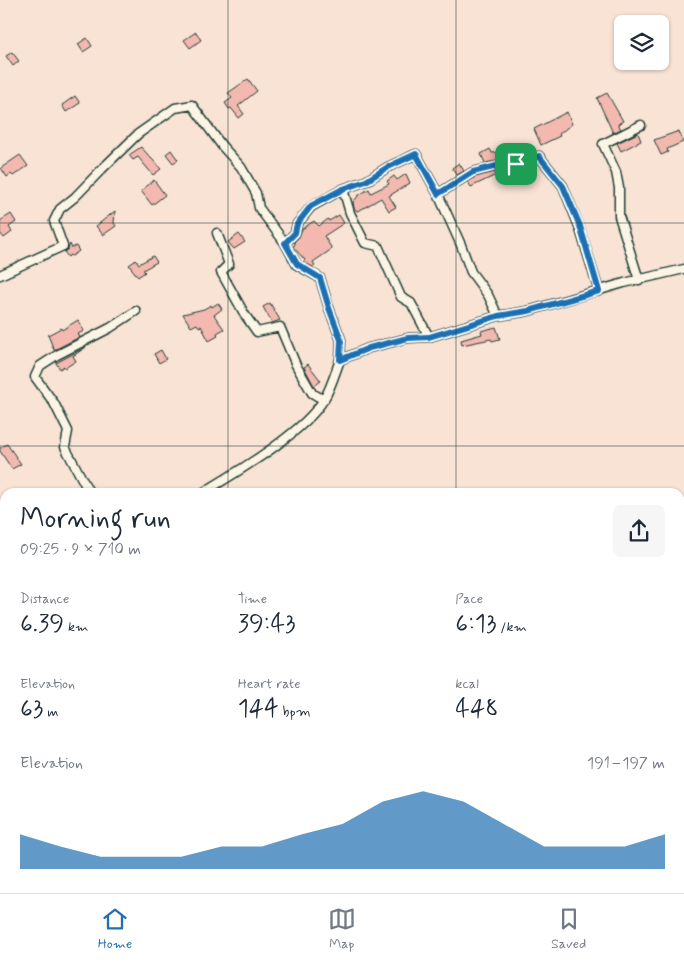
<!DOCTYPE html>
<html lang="en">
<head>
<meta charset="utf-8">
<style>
  body { margin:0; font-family:Mynerve,sans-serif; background:#f6f6f7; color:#1f2937; height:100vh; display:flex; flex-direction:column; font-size:19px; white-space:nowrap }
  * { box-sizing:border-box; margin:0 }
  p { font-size:16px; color:#747a83 }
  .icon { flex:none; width:28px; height:28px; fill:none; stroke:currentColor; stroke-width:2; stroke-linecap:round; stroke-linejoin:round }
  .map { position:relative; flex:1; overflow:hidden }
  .details { position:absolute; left:0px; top:488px; width:685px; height:406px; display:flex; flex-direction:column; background:#fff; border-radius:15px 15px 0 0; box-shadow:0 1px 4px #0004 }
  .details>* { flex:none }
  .buttons { position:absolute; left:614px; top:15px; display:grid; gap:10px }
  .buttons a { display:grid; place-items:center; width:55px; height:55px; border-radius:8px; background:#fff; box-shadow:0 1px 4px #0004; font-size:25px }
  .pin { position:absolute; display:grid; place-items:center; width:42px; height:42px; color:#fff; margin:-21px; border-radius:10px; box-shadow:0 2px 8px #0006 }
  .round { display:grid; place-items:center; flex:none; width:52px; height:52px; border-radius:8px; background:#f6f6f7 }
  .headline { display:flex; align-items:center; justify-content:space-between; height:85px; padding:0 20px }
  h1 { font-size:28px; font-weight:600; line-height:38px }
  .metrics { display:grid; grid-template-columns:repeat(3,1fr); gap:8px; height:85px; padding:5px 20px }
  .metrics div { display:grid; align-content:center }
  .metrics b { font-size:25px; font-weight:600 }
  .metrics small { font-size:14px; font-weight:400 }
  .metrics p { font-size:14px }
  .chart { height:140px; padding:10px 20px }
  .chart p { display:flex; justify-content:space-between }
  .chart svg { width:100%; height:90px; margin-top:5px; fill:#1f6fb2; opacity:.7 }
  .menu { display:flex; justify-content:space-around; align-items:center; height:70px; border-top:1px solid #e0e1e3; background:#fff; font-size:14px; color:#747a83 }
  .menu a { display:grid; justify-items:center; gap:2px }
  .menu .active { color:#1f6fb2 }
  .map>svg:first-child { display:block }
</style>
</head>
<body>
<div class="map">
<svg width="684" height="893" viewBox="0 0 684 893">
  <rect width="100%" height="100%" fill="#f9e3d5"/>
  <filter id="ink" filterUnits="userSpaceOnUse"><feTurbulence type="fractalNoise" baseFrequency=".02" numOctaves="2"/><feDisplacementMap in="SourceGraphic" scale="10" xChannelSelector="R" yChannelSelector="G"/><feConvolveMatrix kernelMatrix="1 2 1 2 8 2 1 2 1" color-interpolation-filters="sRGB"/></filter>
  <g filter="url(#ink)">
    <path fill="#f3b8af" stroke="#1f3d34" d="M196,32l5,8 -11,8 -6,-8z
      M87,38l5,8 -9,6 -5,-8z
      M12,52l7,9 -6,5 -7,-10z
      M248,79l9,12 -19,15 6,8 -5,4 -8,-10 -2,1 -4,-6 7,-5 -4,-5z
      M607,93l16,28 -5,3 3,5 -8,4 -16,-35z
      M75,96l5,7 -14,9 -4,-7z
      M567,112l5,12 -13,10 1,2 -19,9 -7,-16z
      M679,131l4,11 -16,7 1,3 -7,3 -7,-15z
      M638,133l3,8 -20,10 -4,-8z
      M141,147l20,22 -8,6 -15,-18 -5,3 -4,-5z
      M528,148l2,5 -15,5 -30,5 -4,-9 9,-5 2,4 29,-3 1,2z
      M171,150l7,10 -5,3 -7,-9z
      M20,155l8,11 -15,10 -2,-2 -4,3 -6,-9z
      M459,163l5,8 -7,4 -5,-7z
      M495,172l1,3 -25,12 -3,-5 7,-5z
      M406,174l4,9 -21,13 7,11 -7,4 -8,-13 -21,12 -3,1 -3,-3 -1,-6 6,-7 10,-6 2,4 18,-9 -2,-3 7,-5 3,4z
      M154,180l11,15 -13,10 -11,-14z
      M115,211l-1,12 2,3 -13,9 -7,-9z
      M11,214l5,8 -7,5 3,5 -8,6 -4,-5v-12z
      M339,215l5,8 -20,13 8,13 -19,13 2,4 -2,1 -10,-5 2,-2 -12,-13 2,-3 -1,-2 5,-5 3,-8 12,-8 5,5 9,-7 1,2z
      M239,234l6,8 -11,7 -6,-7z
      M70,244l2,4 4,-2 3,5 -7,5 -2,-1 -2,2 -4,-5 4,-3z
      M153,256l4,6 -14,8 2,2 -7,5 -9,-12 7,-5 3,4z
      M218,303l4,6 -8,6 10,14 -7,4 1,3 -9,5 -8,-15 -2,1 -2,-3 -6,3 -8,-13 21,-5 7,-4 1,2z
      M270,303l10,17 -8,3 -9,-16z
      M78,320l6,11 -6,3 2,3 -26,13 -6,-15 13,-7 1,2z
      M496,327l4,12 -8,2 -1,-2 -29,6 -1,-5 21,-6 -1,-3z
      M86,347l-13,9 3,5 -11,7 -1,-2 -4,3 -4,-6z
      M161,350l5,9 -7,4 -5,-9z
      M308,364l13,17 -7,5 -10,-19z
      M7,444l14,20 -9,5 -12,-18v-3z"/>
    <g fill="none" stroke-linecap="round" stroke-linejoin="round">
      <defs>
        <path id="street" d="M343,189l7,24 15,30 13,3 23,51 10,6 18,34
          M438,194l35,-22 24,-6 19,-2 23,-8 24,30 16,40 20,65
          M217,233l12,31 -8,8 24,43 12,17 23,-5 16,38 16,28 12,7
          M285,243l10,-10 2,-9 14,-17 32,-18 23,-8 22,-14 28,-13 22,40 23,51 10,27 17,23 10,21
          M0,275l63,-29 -9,-25 6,-12 15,-12 27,-28 36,-35 37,-26 17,-3 30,41 19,21 15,26 3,15 26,35 12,22 23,13 9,30 12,32 -1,20
          M639,280l-20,-64v-28l-3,-16 -13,-28 38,-19
          M89,492l-24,-45 3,-16 -14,-28 -19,-26 5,-11 17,-11 53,-27 26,-17
          M204,492c33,-20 101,-60 120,-93 7,-11 11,-26 16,-39l29,-12 39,-10 21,-1 69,-21 30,-5 96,-28 60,-14
          M0,604l5,-2
          M680,760l4,-2
          M277,889l5,4
          M180,893l7,-4
          M418,893l8,-4"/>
      </defs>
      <use href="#street" stroke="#1f3d34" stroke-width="11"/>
      <use href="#street" stroke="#fcf5e5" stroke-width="8"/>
    </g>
  </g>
  <g fill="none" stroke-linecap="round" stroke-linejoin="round" filter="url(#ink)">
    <defs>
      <path id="route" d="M416,154l22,40 35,-22 24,-6 19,-2 23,-8 24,30 17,40 19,65 -71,20 -30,5 -69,21 -21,1 -39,10 -29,12 1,-20 -12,-32 -9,-30 -23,-14 -12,-21 10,-10 2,-9 14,-18 32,-17 23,-8 22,-14z"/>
    </defs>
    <use href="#route" stroke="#fff" stroke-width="10"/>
    <use href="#route" stroke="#1f6fb2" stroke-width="6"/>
  </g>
  <path fill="none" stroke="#1f3d34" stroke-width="1" stroke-opacity="0.55" d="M228,0v492M456,0v492M0,223h684M0,446h684M0,670h5M680,670h4M228,889v4M456,889v4"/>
</svg>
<div class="buttons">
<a><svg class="icon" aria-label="layers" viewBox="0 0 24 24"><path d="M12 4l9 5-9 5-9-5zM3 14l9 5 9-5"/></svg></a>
</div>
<div class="pin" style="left:516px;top:164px;background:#1e9e55"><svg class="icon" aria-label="arrive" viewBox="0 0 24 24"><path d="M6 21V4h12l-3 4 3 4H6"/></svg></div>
<section class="details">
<div class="headline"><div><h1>Morning run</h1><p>09:25 · 9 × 710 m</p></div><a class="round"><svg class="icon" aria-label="share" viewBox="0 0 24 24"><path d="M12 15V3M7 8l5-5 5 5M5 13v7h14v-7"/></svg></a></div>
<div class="metrics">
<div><p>Distance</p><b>6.39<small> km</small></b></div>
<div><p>Time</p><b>39:43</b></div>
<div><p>Pace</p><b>6:13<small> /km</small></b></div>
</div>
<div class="metrics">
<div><p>Elevation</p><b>63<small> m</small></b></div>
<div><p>Heart rate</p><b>144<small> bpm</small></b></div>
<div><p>kcal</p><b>448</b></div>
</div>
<div class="chart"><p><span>Elevation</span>191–197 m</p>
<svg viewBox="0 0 160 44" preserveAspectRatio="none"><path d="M0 44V27L10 33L20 38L30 38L40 38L50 33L60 33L70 27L80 22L90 11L100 6L110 11L120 22L130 33L140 33L150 33L160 27V44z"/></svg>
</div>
</section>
</div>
<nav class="menu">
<a class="active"><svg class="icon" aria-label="home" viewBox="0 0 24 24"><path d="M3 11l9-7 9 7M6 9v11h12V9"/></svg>Home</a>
<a><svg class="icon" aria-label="map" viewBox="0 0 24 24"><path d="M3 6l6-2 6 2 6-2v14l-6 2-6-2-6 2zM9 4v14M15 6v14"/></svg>Map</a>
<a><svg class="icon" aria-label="saved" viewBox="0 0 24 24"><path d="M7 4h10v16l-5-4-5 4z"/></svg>Saved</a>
</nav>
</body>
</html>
